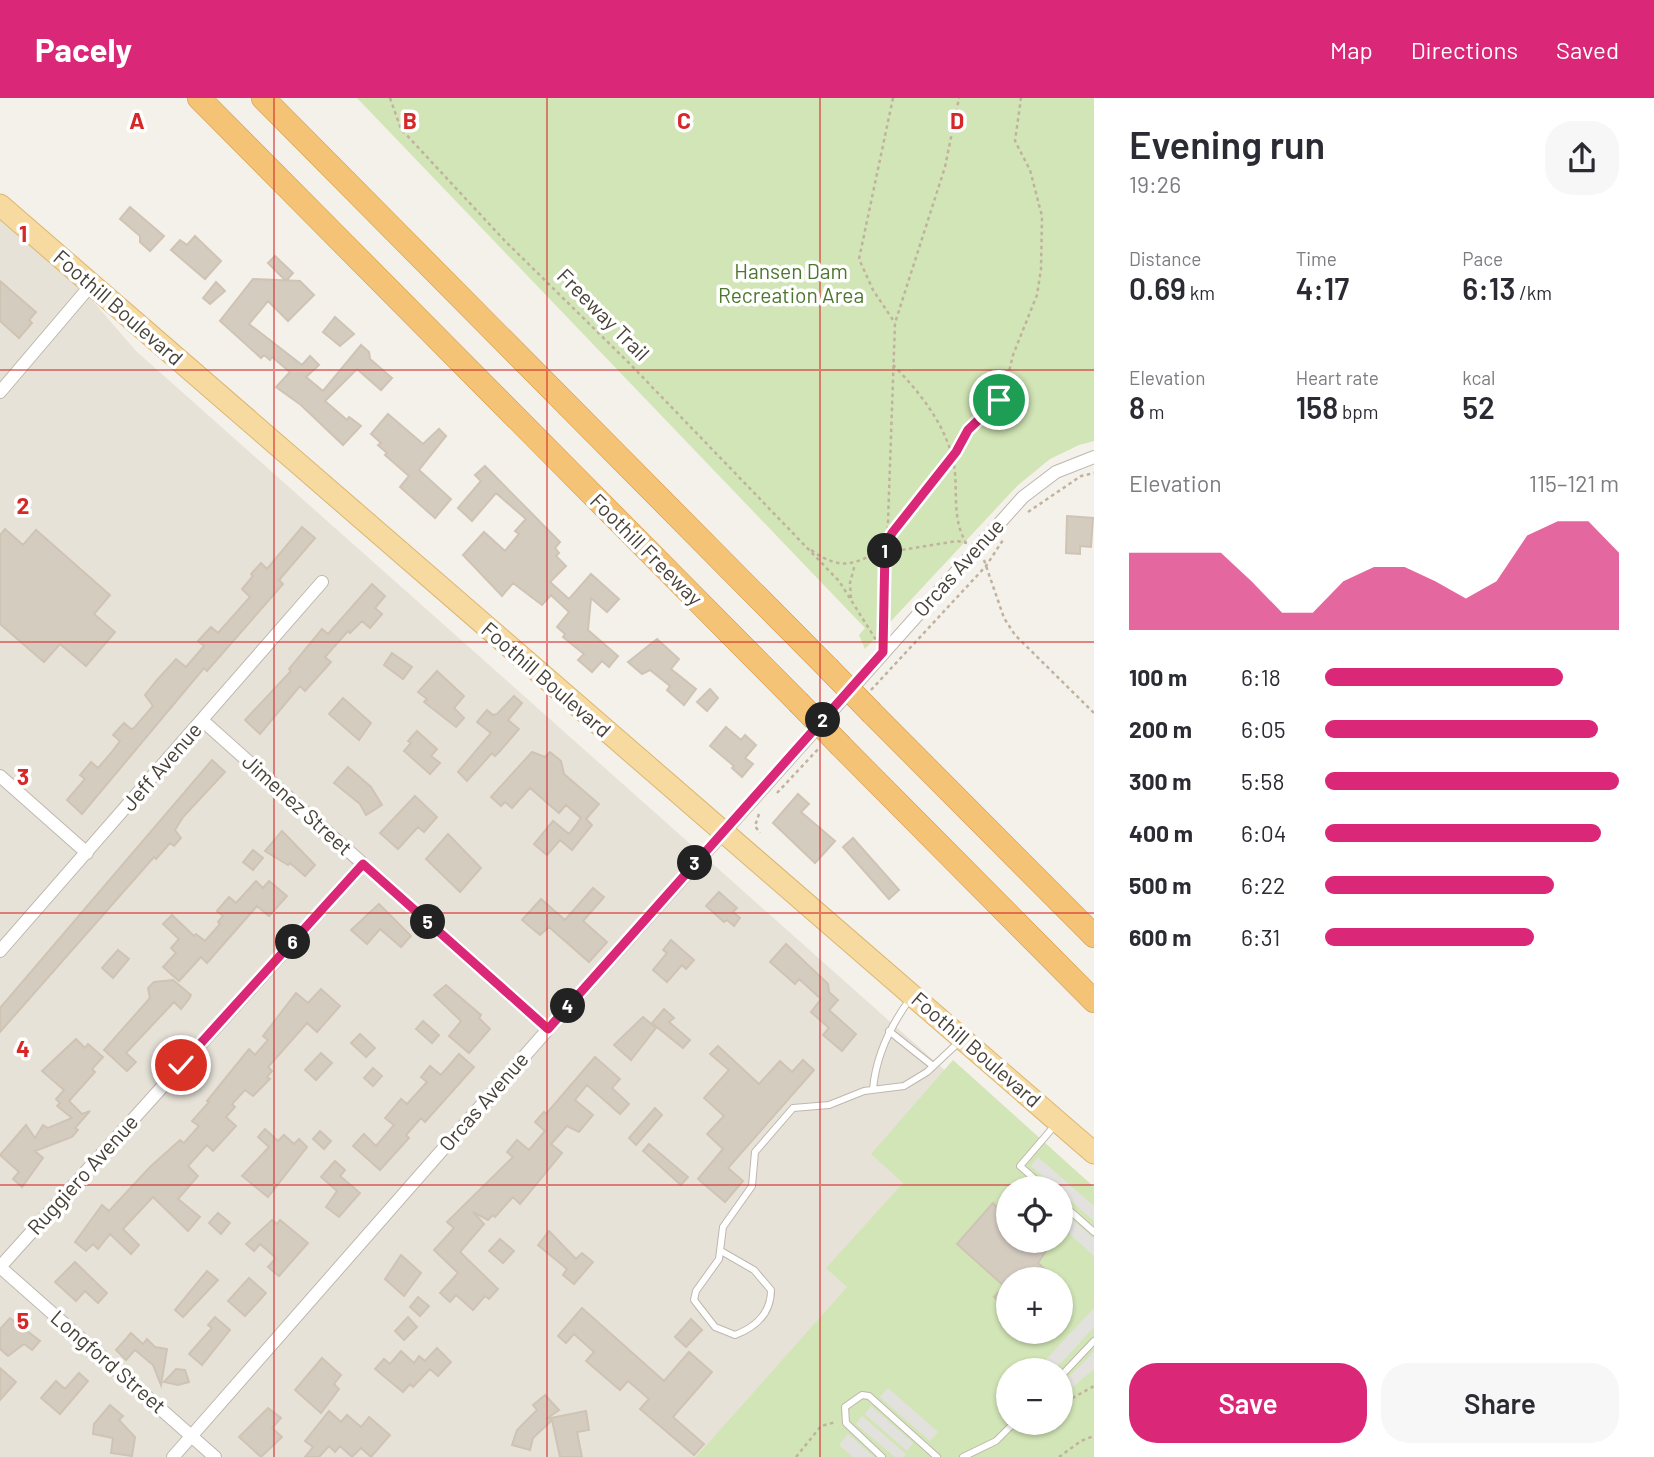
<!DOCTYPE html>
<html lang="en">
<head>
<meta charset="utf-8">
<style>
  body { margin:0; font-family:Barlow,sans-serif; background:#f7f7f7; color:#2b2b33; height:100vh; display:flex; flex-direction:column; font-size:26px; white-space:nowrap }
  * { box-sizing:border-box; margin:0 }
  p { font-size:23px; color:#7c7c81 }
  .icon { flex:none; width:38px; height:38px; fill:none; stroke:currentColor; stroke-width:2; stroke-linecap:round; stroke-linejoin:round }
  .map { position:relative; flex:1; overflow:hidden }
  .side { display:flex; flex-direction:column; background:#fff; width:560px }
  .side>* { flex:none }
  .fabs { position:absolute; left:996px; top:1078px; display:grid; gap:14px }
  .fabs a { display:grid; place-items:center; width:77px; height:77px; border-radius:50%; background:#fff; box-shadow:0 2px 5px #0004; font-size:35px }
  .pin { position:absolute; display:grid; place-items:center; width:60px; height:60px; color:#fff; margin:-30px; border:4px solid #fff; border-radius:50%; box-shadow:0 2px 7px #0007 }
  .km { position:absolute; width:35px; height:35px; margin:-18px; border-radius:50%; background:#222; color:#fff; font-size:19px; line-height:35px; text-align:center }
  .round { display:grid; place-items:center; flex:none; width:74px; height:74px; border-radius:28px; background:#f7f7f7 }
  .head { display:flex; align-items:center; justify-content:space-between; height:119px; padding:0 35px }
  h1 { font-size:38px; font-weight:600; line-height:52px }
  .stats { display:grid; grid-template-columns:repeat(3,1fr); gap:10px; height:119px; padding:7px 35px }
  .stats div { display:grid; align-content:center }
  .stats b { font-size:30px; font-weight:600 }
  .stats small { font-size:19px; font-weight:400 }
  .stats p { font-size:19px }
  .chart { height:196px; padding:14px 35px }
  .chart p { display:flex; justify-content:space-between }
  .chart svg { width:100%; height:126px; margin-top:7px; fill:#db2777; opacity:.7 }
  .action { display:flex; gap:14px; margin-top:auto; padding:14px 35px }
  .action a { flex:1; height:80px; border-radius:28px; background:#db2777; color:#fff; font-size:28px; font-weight:600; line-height:80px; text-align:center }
  .action a+a { background:#f7f7f7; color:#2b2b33 }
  ul { padding:0 35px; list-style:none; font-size:23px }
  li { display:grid; grid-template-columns:112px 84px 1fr; align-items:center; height:52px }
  li i { height:18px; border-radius:9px; background:#db2777 }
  header { display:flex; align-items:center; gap:42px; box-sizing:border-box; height:98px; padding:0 35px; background:#db2777; color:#fff }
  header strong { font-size:33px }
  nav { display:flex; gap:38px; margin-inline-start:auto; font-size:24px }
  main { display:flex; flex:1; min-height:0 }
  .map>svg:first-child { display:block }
</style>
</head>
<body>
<header>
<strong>Pacely</strong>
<nav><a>Map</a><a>Directions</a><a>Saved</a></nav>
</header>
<main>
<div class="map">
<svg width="1094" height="1359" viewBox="0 0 1094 1359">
  <rect width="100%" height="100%" fill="#f4f0ea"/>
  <path fill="#e7e2d8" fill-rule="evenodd" d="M0,120l79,67 57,66 958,852v120l-86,47 -34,87h-974zM1008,1090h52v53h-52zM1008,1181h52v53h-52z"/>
  <path fill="#d2e5b6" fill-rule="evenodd" d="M357,0h737v343l-15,4 -29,14 -33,27 -152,163 -6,-14 6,-7z
    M953,962l141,127v270h-398l151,-170 -21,-19 77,-85 -32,-29zM1008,1090h52v53h-52zM1008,1181h52v53h-52zM1008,1272h52v53h-52z"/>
  <path fill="#e3e1de" d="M1038,1059l56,49v15l-33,-29 -1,-4h-4l-25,-22z
    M1061,1111l33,30v17l-33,-30z
    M1094,1210v19l-31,34 -10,9h-17z
    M1094,1254v17l-33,28v-12z
    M888,1290l50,44 -8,9 -50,-44z
    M871,1308l42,37 -6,8 -42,-37z
    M862,1318l44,38 -2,3h-9l-39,-33z
    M848,1336l26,23h-21l-14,-12z"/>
  <path fill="#d5ccc0" stroke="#cfc3b4" stroke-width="2" d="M130,109l34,29 -14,15 -10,-9v-6l-20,-17z
    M195,138l26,25 -16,18 -34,-29 9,-10 7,5z
    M275,158l18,17 -7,8 -18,-18z
    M253,181l47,2 14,14 -26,26 -20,-20 -19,23 53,41 8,-9 9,9 -13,12 17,14 38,-46 8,7 1,7 22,19 -11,12 -24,-21 -32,32 22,19 2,-3 12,9 -18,19 -42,-40 -25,-18 14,-15 -18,-15 -2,3 -6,-5 -3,3 -41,-37z
    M0,183l36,31 -7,8 3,3 -13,15 -19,-17z
    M216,184l9,9 -15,13 -7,-6z
    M335,219l19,17 -14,12 -17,-14z
    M388,316l35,30 16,-15 7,7 -27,34 32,29 -16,19 -35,-31 9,-11 -24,-21 2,-2 -9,-8 3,-2 -10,-9z
    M485,368l75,76 -5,6 4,5 -3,3 10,10 -16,16 19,17 22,-25 28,25 -12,13 -16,-14 -3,32 30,26 -9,11 -7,-6 -10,11 -14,-12 6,-6 -21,-17 2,-3 -8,-7 12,-15 -18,-17 -9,10 -29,-22 -11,13 -39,-41 21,-23 21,19 14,-17 -4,-3 11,-12 -30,-26 -24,28 -14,-13 23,-27 -6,-6z
    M1067,418l26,2 -2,29 -11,-1v8l-14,-1z
    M302,429l13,11 -36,42 4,4 -76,87 -3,-3 -122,146 -15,-14 18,-21 -5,-4 11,-13 7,6 13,-15 9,-12 -7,-6 11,-12 7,6 3,-1 19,-22 -8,-11 12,-15 19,-21 10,8 18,-21 -6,-5 13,-14 7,6 32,-36 -8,-8 11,-13 -2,-2 10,-11 6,6z
    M5,431l18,16 13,-15 74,65 -16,19 21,18 -29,34 -26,-22 -16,18 -44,-38v-89z
    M372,486l13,12 -10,12 7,6 -12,14 -8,-7 -12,12 -2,-2 -23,26 6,5 -26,29 -5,-5 -40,48 -15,-14 46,-49 -2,-2 33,-40 6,5z
    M657,541l22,20 -8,10 25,20 -12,16 -17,-15 3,-4 -20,-16 -8,4 -14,-12z
    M392,555l20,14 -9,12 -19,-14z
    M437,573l27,25 -10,12 10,10 -8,9 -32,-25 3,-3 -9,-7z
    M710,591l8,9 -11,13 -10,-9z
    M514,598l8,7 -14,17 11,9 -19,22 -5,5 -3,-3 -25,28 -9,-9 33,-39 -14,-11 10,-12 6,5 4,-1z
    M343,600l28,25 -12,17 -30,-26z
    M726,629l15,13 4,-5 11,10 -11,13 8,6 -11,13 -10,-9 2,-2 -24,-20z
    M417,633l20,18 -6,7 9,7 -10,11 -26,-23 7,-8 -3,-2z
    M532,654l13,5 5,-5 11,9 3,13 35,30 -13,15 6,6 -20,25 -12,-10 -13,15 -13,-11 19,-23 16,13 12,-16 -15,-13 -7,8 -29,-25 -18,20 -7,-6 -4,4 -10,-9z
    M212,662l13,12 -42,45 -8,13 6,8 -7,8 -4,-3 -14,16 -2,-2 -154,175v-24z
    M348,669l23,20 11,18 -16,10 -6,-11 -26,-21z
    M798,696l11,10 -8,8 34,29 -20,22 -42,-40z
    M415,698l22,21 -13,15 -6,-5 -20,22 -18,-16z
    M282,733l33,34 -10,11 -15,-13 -2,2 -23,-14z
    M448,736l33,34 -21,24 -34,-33z
    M853,740l46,52 -10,9 -46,-52z
    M253,752l10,8 -10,12 -10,-8z
    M256,783l7,7 6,-7 18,15 -18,20 -12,-10 -50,57 -6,-6 -22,24 -16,-14 13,-14 -5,-5 8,-9 -16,-15 9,-9 22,21 2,-2 9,7 15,-17 -2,-2 5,-6 -6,-5 12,-14 7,6z
    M593,790l11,9 -21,24 24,21 -18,20 -40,-35 -9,8 -18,-15 19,-21 24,21z
    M719,794l18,16 -4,4 7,6 -6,8 -7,-6 -3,2 -18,-16z
    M379,806l32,32 -10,11 -21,-18 -13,15 -16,-14z
    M671,842l23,20 -8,9 -4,-4 -15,17 -14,-12 14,-17 -4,-3z
    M786,846l42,40 1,8 9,8 -9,10 27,24 -14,17 -19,-16 6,-7 -18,-16 10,-13 -22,-20 -4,5 -25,-22z
    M118,852l11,9 -16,19 -11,-10z
    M173,882l18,15 -2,4 -8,10 -7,-7 -48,51 10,9 -9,9 -23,-21 46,-52 -2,-10 6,-6z
    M446,887l35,30 -2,3 11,11 -21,24 -20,-17 12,-15 -27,-26z
    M321,891l19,17 -23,26 -10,-9 -39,44 4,4 -5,6 3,2 -17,17 -8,-6 -13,14 3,3 -9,10 10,9 -23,25 -6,-6 -19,21 10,10 -20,23 22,18 -12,14 -35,-34 -30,32 16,16 -8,9 -21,-20 -12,15 -5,-5 -7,7 -11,-9 27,-37 7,6 41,-44 30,-27 4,3 15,-17 -7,-5 17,-19 -2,-1 42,-52 6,6 13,-15 -5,-4 33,-43 12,10z
    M664,911l10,9 -5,4 21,18 -7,8 -31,-25z
    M643,919l13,11 -25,32 -17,-15z
    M423,923l16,14 -7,8 -16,-14z
    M360,936l15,14 -9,9 -15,-14z
    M76,941l9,9 3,-4 15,13 -11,12 3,3 -26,29 13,13 8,-3 -15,17 3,2 -6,7 -37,14 8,7 -21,29 -9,-8 6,-7 -19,-17 26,-30 9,13 8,-13 5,3 24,-10 -15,-12 3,-3 -4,-4 8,-9 -22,-19z
    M718,948l41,38 21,-23 12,11 11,-12 11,10 -86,98 15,13 -18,21 -27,-23 25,-30 -16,-15 17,-18 -20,-18 25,-28 -19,-16z
    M321,955l11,10 -16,17 -11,-10z
    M459,956l15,13 -49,55 -4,-4 -15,17 3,3 -29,32 -27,-24 11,-12 12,12 18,-21 -9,-7 16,-19 6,5 20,-22 -6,-5 9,-11 11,9z
    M595,959l25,22 -8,9 17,16 -9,10 -33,-29 -12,15 18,15 -14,17 -12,-6 -16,18 11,9 -42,51 -7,-7 -18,20 -2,-2 -5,5 -15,-8 11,12 -24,28 38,37 -9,10 -4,-3 -12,14 -17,-15 -6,7 -10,-9 18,-20 -24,-23 20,-22 -7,-6 66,-65 -6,-5 10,-12 12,10 16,-19 -10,-9 9,-10 2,2z
    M373,970l9,8 -9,10 -9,-8z
    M655,1010l7,7 -26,30 -7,-7z
    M265,1031l13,12 6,-6 10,9 5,-5 8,8 -39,50 -26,-21 27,-29 -11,-10z
    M320,1033l11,10 -7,8 -11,-10z
    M649,1046l39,33 -7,8 -38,-34z
    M335,1063l10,9 -5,6 20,17 -21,24 -13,-10 11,-16 -16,-14z
    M993,1105l5,5 4,-5 6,5v33h26l12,10 -8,12 9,8 -7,8h-32v30l-14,-12 10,-11 -47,-42z
    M218,1115l12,10 -9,11 -12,-11z
    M272,1122l5,4 3,-4 28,23 -29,33 -11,-9 8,-9 -16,-14 -6,7 -8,-7z
    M549,1133l27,28 6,-6 11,9 -19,22 -11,-9 4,-6 -29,-24z
    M500,1141l14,12 -11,12 -14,-12z
    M401,1157l20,18 -17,23 -19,-17z
    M75,1164l32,31 -9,10 -13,-12 -9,10 -21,-19z
    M207,1173l11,9 -35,37 -8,-7z
    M249,1180l17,15 -21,23 -17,-15z
    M418,1199l11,9 -9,10 -10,-9z
    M582,1210l82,73 25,-29 23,20 -39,45 31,27 -10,11 -54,-46 9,-10 -21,-18 -8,9 -34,-29 8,-9 -20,-18 -8,9 -8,-7z
    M215,1219l15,13 -28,35 -13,-11 23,-26 -4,-3z
    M408,1219l9,10 -13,13 -9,-9z
    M10,1220l30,23 -8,9 -8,-6 -16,12 -8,-7v-20z
    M691,1221l11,11 -16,17 -11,-10z
    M131,1235l12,11 4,-5 8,8 12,2 -6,36 -8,-20 -18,-15 -9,10 -10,-10z
    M437,1250l14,14 -13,14 -8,-7 -17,18 -3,-3 -7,8 -28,-23 9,-10 6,5 11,-13 13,12 5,-7 6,5z
    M322,1260l19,17 -7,9 5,5 -18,24 -26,-23z
    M0,1270l16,14 -16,18z
    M176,1271l9,1 4,12 -11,3 -14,-3z
    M79,1275l9,8 -28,33 -19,-16 15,-17 9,8z
    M545,1297l14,15 -13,9 40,-8 3,19 -12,2 5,25h-22l-8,-37 -19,18 -3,12 -18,-5 5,-15 20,-20 -4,-5z
    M110,1307l13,11 -4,4 16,17 -3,19 -21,-3 2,-15 -20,-4 1,-10z
    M268,1310l13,10 -9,10 10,9 -21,20 -22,-20z
    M329,1313l12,11 6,-7 14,12 8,-10 21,18 -19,22 -10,-9 -9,9 -12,-11 -5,6 -6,-6 -10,11h-14l8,-10 -8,-6z"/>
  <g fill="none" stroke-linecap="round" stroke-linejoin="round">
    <defs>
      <path id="lane" d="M889,933l44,35
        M873,991c3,-33 18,-64 37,-90
        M1045,1090l-25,-22 36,-42
        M1060,1104l34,30
        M721,1153l33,19 17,20c0,23 -15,37 -36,45l-20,-8 -21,-27 2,-9 23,-32 4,-32 29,-41 3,-34 38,-44 36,-3 35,-14 40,-5 23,-14 32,-30
        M1060,1279l34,-36
        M882,1359l-36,-34 -1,-16 17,-12 7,1 68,61
        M963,1359l33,-16 18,-18"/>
      <path id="street" d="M0,294l91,-107
        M203,623l345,308
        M0,678l87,77
        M0,853l322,-369
        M0,1169l363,-403
        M0,1169l215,190
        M173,1359l384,-438 466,-522 33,-25 38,-15"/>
      <path id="primary" d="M0,107l1094,948"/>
      <path id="highway" d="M199,0l599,604
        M263,0l565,570
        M872,615l222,223
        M841,648l253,255"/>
    </defs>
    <use href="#lane" stroke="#bfb7ad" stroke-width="8"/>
    <use href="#street" stroke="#bfb7ad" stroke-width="14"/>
    <use href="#primary" stroke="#dcb670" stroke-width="23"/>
    <use href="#highway" stroke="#d39844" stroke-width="24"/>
    <path stroke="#c0b29f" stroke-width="2.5" stroke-dasharray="3.5 3.5" stroke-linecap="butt" d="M390,0l11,31 103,111 125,123 210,218 39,62
      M893,0l-34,161 14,31 22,33
      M893,267c28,28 58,66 62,108 2,24 -2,47 11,70
      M1028,414l53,-36 13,-3
      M886,447l11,-22 59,-71 12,-22 36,-38 9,-37 24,-60 4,-26 1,-53 -12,-46 -15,-29 6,-43
      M811,452c31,22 44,14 74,-2l10,3 62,-10 10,2
      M984,462l20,58 11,17 79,78
      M851,500l-1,-15 5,-19
      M884,537l11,-312 50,-156 14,-69
      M871,592l115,-124 17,-26
      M777,695l43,-46
      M759,716l-4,12 5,7
      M1060,1307l34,-19
      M796,1359l25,-31 15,-4
      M1059,1359l22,-16 13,-5"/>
    <use href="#lane" stroke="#fff" stroke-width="6"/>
    <use href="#street" stroke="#fff" stroke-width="12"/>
    <use href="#primary" stroke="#f7da9f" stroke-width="21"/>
    <use href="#highway" stroke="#f4c375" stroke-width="23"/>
    <defs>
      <path id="highway-bridge" d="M828,570l44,45
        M798,604l43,44"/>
    </defs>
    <use href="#highway-bridge" stroke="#d39844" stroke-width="24" stroke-linecap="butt"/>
    <use href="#highway-bridge" stroke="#f4c375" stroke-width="23"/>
  </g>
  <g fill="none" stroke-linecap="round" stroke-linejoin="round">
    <defs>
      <path id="route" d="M181,967l182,-201 185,165 335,-377 2,-104 7,-15 64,-81 12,-22 31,-30"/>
    </defs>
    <use href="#route" stroke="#fff" stroke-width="14"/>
    <use href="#route" stroke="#db2777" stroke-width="9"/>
  </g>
  <path fill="none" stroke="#d62828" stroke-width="2" stroke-opacity="0.55" d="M274,0v1359M547,0v1359M820,0v1359M0,272h1094M0,544h1094M0,815h1094M0,1087h1094"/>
  <g text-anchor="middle" stroke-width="7" stroke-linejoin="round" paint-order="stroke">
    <g font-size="21" fill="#4d762f" stroke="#fff">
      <text x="791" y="181">Hansen Dam<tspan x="791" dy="24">Recreation Area</tspan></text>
    </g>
    <g font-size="21" fill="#474138" stroke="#fff">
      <text transform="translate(118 210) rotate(41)" y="7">Foothill Boulevard</text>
      <text transform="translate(603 217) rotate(45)" y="7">Freeway Trail</text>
      <text transform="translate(646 452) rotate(45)" y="7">Foothill Freeway</text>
      <text transform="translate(959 470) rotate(-48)" y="7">Orcas Avenue</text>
      <text transform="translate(546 582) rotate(41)" y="7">Foothill Boulevard</text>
      <text transform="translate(162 669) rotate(-49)" y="7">Jeff Avenue</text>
      <text transform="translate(297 707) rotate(42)" y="7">Jimenez Street</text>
      <text transform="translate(976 952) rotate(41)" y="7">Foothill Boulevard</text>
      <text transform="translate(484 1004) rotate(-49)" y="7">Orcas Avenue</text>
      <text transform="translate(83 1077) rotate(-48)" y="7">Ruggiero Avenue</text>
      <text transform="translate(108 1264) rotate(41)" y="7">Longford Street</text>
    </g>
  </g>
  <g font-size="23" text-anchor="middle" font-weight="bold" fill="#d62828" stroke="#fff" stroke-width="7" stroke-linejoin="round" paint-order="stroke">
    <text x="137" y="31">A</text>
    <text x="410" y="31">B</text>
    <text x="684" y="31">C</text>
    <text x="957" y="31">D</text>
    <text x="23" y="144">1</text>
    <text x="23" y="416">2</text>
    <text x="23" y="687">3</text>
    <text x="23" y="959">4</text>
    <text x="23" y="1231">5</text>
  </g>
</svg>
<div class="fabs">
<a><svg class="icon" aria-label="locate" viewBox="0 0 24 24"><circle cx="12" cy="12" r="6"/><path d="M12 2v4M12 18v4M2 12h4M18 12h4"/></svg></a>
<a>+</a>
<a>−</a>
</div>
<div class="pin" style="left:999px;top:302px;background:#1e9e55"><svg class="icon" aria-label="arrive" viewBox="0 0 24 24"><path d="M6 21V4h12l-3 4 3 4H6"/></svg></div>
<div class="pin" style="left:181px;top:967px;background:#d93025"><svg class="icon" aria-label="check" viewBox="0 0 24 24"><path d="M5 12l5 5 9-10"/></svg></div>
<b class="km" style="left:885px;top:453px">1</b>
<b class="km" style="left:823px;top:622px">2</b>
<b class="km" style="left:695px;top:765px">3</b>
<b class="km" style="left:568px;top:908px">4</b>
<b class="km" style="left:428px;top:824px">5</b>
<b class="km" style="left:293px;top:844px">6</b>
</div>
<section class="side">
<div class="head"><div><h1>Evening run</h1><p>19:26</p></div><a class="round"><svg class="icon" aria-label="share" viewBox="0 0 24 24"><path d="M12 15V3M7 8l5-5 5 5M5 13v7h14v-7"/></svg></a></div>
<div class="stats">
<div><p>Distance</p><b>0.69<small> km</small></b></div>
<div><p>Time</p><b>4:17</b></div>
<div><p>Pace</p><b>6:13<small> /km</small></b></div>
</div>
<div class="stats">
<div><p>Elevation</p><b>8<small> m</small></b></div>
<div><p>Heart rate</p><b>158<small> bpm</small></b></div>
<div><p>kcal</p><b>52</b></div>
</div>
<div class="chart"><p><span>Elevation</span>115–121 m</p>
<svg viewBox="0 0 160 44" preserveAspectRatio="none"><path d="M0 44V17L10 17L20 17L30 17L40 27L50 38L60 38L70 27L80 22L90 22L100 27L110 33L120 27L130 11L140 6L150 6L160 17V44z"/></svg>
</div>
<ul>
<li><b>100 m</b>6:18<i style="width:81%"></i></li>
<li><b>200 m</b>6:05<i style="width:93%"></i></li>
<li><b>300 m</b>5:58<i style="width:100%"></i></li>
<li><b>400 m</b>6:04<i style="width:94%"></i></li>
<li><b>500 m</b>6:22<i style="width:78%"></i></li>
<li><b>600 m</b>6:31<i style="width:71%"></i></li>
</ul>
<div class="action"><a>Save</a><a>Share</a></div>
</section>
</main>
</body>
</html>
